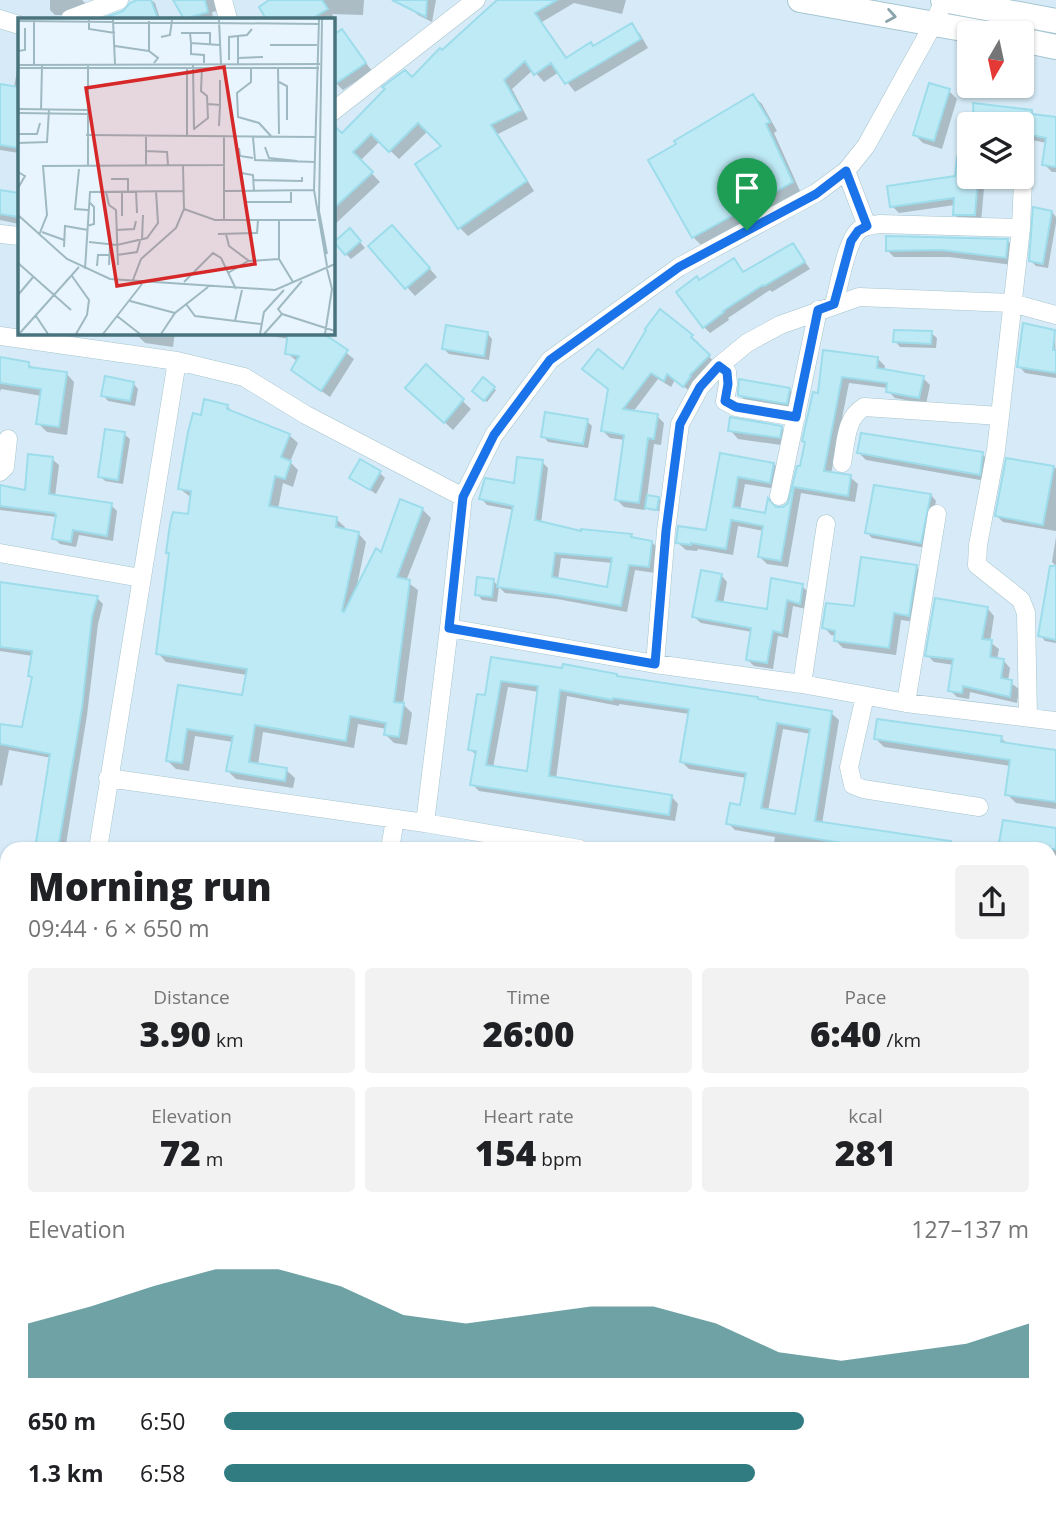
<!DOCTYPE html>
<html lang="en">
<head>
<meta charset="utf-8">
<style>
  body { margin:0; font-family:"Open Sans",sans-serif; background:#f2f2f2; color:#202124; height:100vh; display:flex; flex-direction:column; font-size:26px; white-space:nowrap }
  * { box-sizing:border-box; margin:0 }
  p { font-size:23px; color:#757577 }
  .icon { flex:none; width:38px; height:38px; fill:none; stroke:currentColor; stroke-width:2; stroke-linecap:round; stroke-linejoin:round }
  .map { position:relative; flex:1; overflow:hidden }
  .details { position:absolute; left:0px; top:842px; width:1057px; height:674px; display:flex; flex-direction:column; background:#fff; border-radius:21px 21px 0 0; box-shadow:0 2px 5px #0004 }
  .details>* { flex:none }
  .needle { width:46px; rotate:189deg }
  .controls { position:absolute; left:957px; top:21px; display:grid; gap:14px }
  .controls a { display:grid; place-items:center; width:77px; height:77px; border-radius:7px; background:#fff; box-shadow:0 2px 5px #0004; font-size:35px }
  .pin { position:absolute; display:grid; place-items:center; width:60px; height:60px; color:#fff; margin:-72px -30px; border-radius:50% 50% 50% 0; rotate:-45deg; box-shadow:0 0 7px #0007 }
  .pin .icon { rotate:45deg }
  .round { display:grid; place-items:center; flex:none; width:74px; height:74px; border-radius:7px; background:#f2f2f2 }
  .overview { display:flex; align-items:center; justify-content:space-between; height:119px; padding:0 28px }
  h1 { font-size:38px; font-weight:800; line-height:52px }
  .figures { display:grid; grid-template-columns:repeat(3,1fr); gap:10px; height:119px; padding:7px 28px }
  .figures div { display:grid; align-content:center; border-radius:7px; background:#f2f2f2; text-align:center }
  .figures b { font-size:35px; font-weight:800 }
  .figures small { font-size:19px; font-weight:400 }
  .figures p { font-size:19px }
  .chart { height:196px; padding:14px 28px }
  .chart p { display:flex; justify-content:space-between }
  .chart svg { width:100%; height:126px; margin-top:7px; fill:#317c80; opacity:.7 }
  ul { padding:0 28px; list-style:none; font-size:23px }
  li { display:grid; grid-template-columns:112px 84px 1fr; align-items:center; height:52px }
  li i { height:18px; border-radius:9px; background:#317c80 }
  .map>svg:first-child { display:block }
</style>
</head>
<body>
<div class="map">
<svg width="1056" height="1514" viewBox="0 0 1056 1514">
  <rect width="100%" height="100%" fill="#e9f5fe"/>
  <path fill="#d6ebf7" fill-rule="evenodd" d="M0,0h1056v1514h-1056zM19,19h313v313h-313zM970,33h52v53h-52zM970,124h52v53h-52zM7,849h1043v659h-1043z"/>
  <path fill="#0003" fill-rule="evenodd" d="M50,0h32l4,4 -17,11h-14l-5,-5z
    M143,0h8l4,3 5,16h-52z
    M175,0h42l1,11 -6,1 1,6 -4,1h-22z
    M273,0h91l-1,15 -31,-1 2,3 -4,2h-62l-6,-12z
    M410,0h26l-4,22 -14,-7 -7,-7z
    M501,0h125l-4,14 -48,-11 -32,19 26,37 63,-33 9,8 8,14 -73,44 -16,-20 -15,10 -11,-12 -21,19 16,30 -30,15 36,57 -66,45 -8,-8 -17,-81 -15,-16 -29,28 -19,-18 -20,20 20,21 -48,45v-56l10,-36 70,-56z
    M342,31l30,40 -29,19 -7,-7z
    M19,60v93l-19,-3v-65l14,2z
    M949,91l8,8 -15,50 -19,-6 -8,-8z
    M753,96l9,8 15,27 -3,2 26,58 -99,54 -8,-8z
    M1031,112l4,4 21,3v53h-4l-8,-8 3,-21 -25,-5v-14h-46z
    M985,177l-4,45 -20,-1 -7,-7 1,-9 -56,8 -7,-7 65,-28z
    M0,192l19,3v29l-19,-4z
    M1052,212l4,5v6l-8,45 -12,-2 -5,-5z
    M355,236l10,12 -14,11 -5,-5z
    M401,236l36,41 -22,19 -45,-50z
    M1008,241l7,7 -2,17 -64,-8h-55l-7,-7z
    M793,245l17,24 -38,23 -2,-2 -42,28 1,2 -19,13 -6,-6 -4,-45 34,-22 11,13z
    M660,312l32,25 7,6 -3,2 20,18 -25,29 -16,-12 -4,7 -13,-8 -25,33 24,4 7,7 -3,22 -7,-1 -7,53 13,3 -1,11 -10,-1 -3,-4 -1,4 -21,-3 -7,-7 8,-60 -15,-2 -7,-7 20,-60z
    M138,332h37l-2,15 -28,-4 -7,-7z
    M249,332h71l34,27 -24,38 -29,-20 -3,-15 -11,-9 2,-14z
    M1055,332l1,46 -31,-5 -6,-7z
    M487,333l5,6 -3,21 -40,-6 -5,-5z
    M931,333l6,5 -1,10 -36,-1 -5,-6z
    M825,352l53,7 7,7 -1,5 39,7 7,7 -4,19 -31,-6 -7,-7v-3l-39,-5 -18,91 19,3 8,7 -3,18 -54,-9 -13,74 -21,-3 -8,-8 5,-25 -26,-5 -5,29 -35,-6 -1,2 -11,-1 -8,-7 29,-11 14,-76 53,8 7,8 -4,17 -32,-5 -5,26 27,5 9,-6 8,-1 5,-4 9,-36h4l17,-73z
    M0,359l29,5 5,5 32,4 8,9 -7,53 -20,-3 -9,-9 4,-27 -41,-7 -1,3z
    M426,366l45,43 -18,21 -37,-34z
    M483,380l13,10 -9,12 -13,-11z
    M133,383l5,6 -3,17 -27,-5 -5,-6z
    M789,390l6,5 -3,13 -47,-8 -6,-6z
    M227,406l7,7 55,22 9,8 -8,19 8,8 -5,17 -10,-4 -5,26 58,10 9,8 -1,3 14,3 8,9 -10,48 26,-36 40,-45 9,9 -25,63 12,9 -15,114 9,9 -5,32 -13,-2 -8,-8 1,-6 -29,-5 -4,24 -91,-16 -5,33 28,5 9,8 -2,10 -57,-9 -9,-9 6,-28 -38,-6 -6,35 -13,-2 -8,-8 11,-74 65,10 3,-22 -81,-13 -8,-9 13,-98 -3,-3 21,-36 3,-18 -12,-9 22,-72z
    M587,421l5,5 -4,22 -40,-6 -5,-6z
    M781,428l9,8 -2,10 -50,-7 -8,-9z
    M124,434l6,5 -7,45 -18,-3 -5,-5z
    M859,453l123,1 7,7 -3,20 -120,-21z
    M52,459l7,6 -4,32 56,8 6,6 -4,30 -34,-6 -3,12 -16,-3 -6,-6 3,-21 -57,-7v-23l26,5z
    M1007,460l49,8v63l-53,-9 -6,-6z
    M542,462l6,6 -7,56 42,9 48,3 4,4 17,2 6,7 -3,24 -20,-3 -8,42 -70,-13 -52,-6 -6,-6 15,-77 -27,-5 -6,-7 35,-13zM561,558l52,5 -5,26 -50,-9z
    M380,473l5,5 -9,16 -25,-17z
    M931,495l5,6 -10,47 -54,-10 -5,-5z
    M1056,537v29l-4,-4z
    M916,567l7,7 -7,48 -15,-2 -5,35 -53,-7 -7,-7 1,-5 -6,-1 -7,-8z
    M721,575l6,7 -4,22 45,7 34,-25 6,6 -2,17 -13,-3 -5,32 -10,-2 -5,33 -19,-3 -7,-7 5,-27 -51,-9 -7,-6z
    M493,581l6,5 -2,16 -15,-2 -5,-6z
    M0,583l97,15 6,6 -5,20 -11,91 -21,129 13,1 3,4h-45l15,-91 -43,-8 -7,36 -2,-1v-59l24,3 9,-49 -3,-4 3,-20 -33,-5z
    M1056,590v53l-11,-2 -5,-6z
    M987,608l7,8 -4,26 9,7 -2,11h6l7,8 -2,13 11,8 -2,14 -47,-11 -1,7 -12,-2 -7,-7 4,-25 -20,-3 -7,-7z
    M493,659l338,54 8,7 -17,104 164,25h-141l-40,-7 -1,7h-31l2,-12 -40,-7 -7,-7 14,-16 5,-29 -58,-9 -7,-7 8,-48 -71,-10v2l-52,-10 -11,83 115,17 7,8 -3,17 -196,-30 -7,-7 5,-28 -7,-7 16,-52zM508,687l31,5 -10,81 -36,-5zM783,729l28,5 -14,82 -29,-5z
    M1001,738l8,7 42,6v-2l5,1v59l-40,-6 -9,-9 4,-28 -127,-19 -8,-8z
    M1056,830v52l-6,-1v-32z
    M331,844l29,5h-30z
    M0,910l7,2v62l-7,-1z
    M1050,967h6v130l-6,-1z
    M0,1019l7,1v454l-7,-1v-391l6,-37h-6z
    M1050,1249l6,2v12l-6,-1z
    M134,1508h34l-3,6h-32z
    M353,1508h97l-1,6h-97z
    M530,1508h29l-1,6h-30z
    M684,1508h24l-1,6h-24z"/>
  <path fill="#beeaf6" stroke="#9ddcea" stroke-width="2" fill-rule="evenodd" d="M137,0h14l7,19h-57l22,-8 7,-8z
    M173,0h32l3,12 -24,7z
    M269,0h53l6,9 -17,10h-45l-7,-12z
    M392,0h35l-1,17z
    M497,0h60l-22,13 31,45 25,-16 2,4 39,-23 9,16 -76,45 -14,-21 -17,12 -9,-14 -21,19 17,30 -30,15 36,56 -69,48 -43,-65 26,-18 -23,-23 -29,29 -18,-18 -18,18 20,20 -41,38v-86l10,9 43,-44 -3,-2 23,-17 7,7 28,-29 2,2z
    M342,29l24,34 -34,23v-50z
    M929,83l21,6 -16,52 -21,-6z
    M0,84l19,3v61l-19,-3z
    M753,94l17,28 -4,2 27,58 -101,56 -44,-78 28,-16 -2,-3z
    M973,103l59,7v4l24,3v50l-14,-2 4,-27 -24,-5v-9h-48z
    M957,157l13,1v19h8l-3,38h-22l1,-17 -64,9 -3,-21 68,-10z
    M0,190l19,3v24l-19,-3z
    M1033,207l19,4 -9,53 -14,-3z
    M392,225l38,43 -25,21 -37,-43z
    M350,228l11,13 -16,14 -11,-13z
    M886,236l122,3 -2,19 -65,-8 -55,1z
    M793,243l12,19 -41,24 -1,-1 -40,26 1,1 -21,16 -27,-36 21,-16 2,4 35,-22 9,14z
    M660,309l33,26 -2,2 19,18 -20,20 1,1 -8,11 -16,-13 -3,7 -13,-8 -28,36 35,5 -4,25 -6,-1 -9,65 -24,-3 9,-65 -23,-4 7,-42 -26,-20 16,-20 25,20 23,-39 -1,-1z
    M1023,323l32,7 -2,20h3v23l-39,-6z
    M446,325l42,7 -4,24 -42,-7z
    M894,330l38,1 -1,13 -38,-2z
    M288,332h33l27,18 -27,41 -30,-21 8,-14 -14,-2z
    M823,350l55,7 -1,11 47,8 -5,22 -33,-6 1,-9 -45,-6 -18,94 27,4 -3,21 -54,-9 -13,74 -23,-4 5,-31 -32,-6 -5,29 -35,-6v2l-15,-2 2,-17 28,4 14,-77 54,10 -4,20 -32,-6 -5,30 32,6 3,-15 8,9h7l5,-4 9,-37h3l5,-24 -3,-1 11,-49 5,1z
    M0,357l29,5v5l38,5 -8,55 -23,-3 5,-35 -41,-6z
    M426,364l38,35 -20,24 -39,-35z
    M105,376l29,6 -4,19 -29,-5z
    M483,377l12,10 -11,14 -12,-10z
    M739,379l51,9 -3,16 -47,-8 -2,-1z
    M204,399l24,6 -1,4 63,25 -9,23 10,4 -6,18 -10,-3 -6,30 68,11 -1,10 23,5 -17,79 2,1 32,-64 5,4 19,-53 23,9 -26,69 13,3 -16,122 10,1 -5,34 -15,-2 2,-12 -36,-7 -4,25 -91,-16 -6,37 38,6 -2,13 -59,-10 7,-35 -46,-7 -5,34 -16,-2 12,-76 64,10 5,-26 -91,-15 13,-101h-3l4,-29 3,-12 15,2 3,-23 -13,-2 10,-57 5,-19 8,2z
    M545,412l43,7 -5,25 -42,-7z
    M730,417l52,9 -2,12 -52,-7z
    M105,429l20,3 -7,48 -20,-3z
    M861,433l122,19 -3,23 -123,-22z
    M28,454l25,3 -4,37 63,9 -5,33 -34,-6 -2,12 -19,-3 4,-24 -2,-2 -54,-7v-21l25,5z
    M517,457l26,3 -8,60 46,11v-2l51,5 -1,3 21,4 -3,26 -20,-2 -8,41 -72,-12 -52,-7 16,-81 -34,-7 6,-21 29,5zM555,553l57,5 -5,29 -55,-10z
    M1006,458l48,8 -11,59 -48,-9z
    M360,459l21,12 -11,19 -21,-12z
    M874,485l57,9 -10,49 -56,-10z
    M647,495l12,2 -2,13 -12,-2z
    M861,557l56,8 -8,51 -15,-3 -5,35 -55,-7 1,-10 -13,-3 4,-25 28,3z
    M1050,566h6v74l-18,-4z
    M701,570l21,4 -6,27 51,8 4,-31 32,6 -3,20 -13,-4 -5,33 -9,-2 -6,32 -21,-3 5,-32 -59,-11z
    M477,577l17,2 -2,18 -17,-2z
    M0,582l98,14 -6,21 -10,91 -24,141h-23l15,-95 -50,-10v-20l22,3 10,-50 -4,-1 4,-25 -32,-4z
    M935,598l53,9 -6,32 10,1 -2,17 14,2 -3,19 11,2 -2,17 -47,-11 -1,7 -14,-2 5,-32 -28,-3z
    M491,657l71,11 1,-4 54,10v2l141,21v2l74,12 -17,110 136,20v8h-73l-152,-25 4,-21 10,2 6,-32 -66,-11 9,-53 -76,-11 -1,2 -52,-10 -11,86 123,19 -3,20 -199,-30 6,-34 -8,-1 9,-56 8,1zM501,681l37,5 -11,85 -41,-6zM777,723l33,6 -15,85 -34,-6z
    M877,719l125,17 -1,6 55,8v52l-51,-7 5,-35 -136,-21z
    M1003,820l53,8v21h-58z"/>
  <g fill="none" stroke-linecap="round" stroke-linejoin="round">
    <defs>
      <path id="minor" d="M223,0l5,19
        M0,19l19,6
        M70,19l49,-19
        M332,112l144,-112
        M1024,156l-3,72 -21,188 -4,34 -18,95 -1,20 44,35 5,13 2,104
        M846,171l21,55
        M0,234l19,2
        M834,304c5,-17 12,-63 25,-74 6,-5 14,-5 21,-6l141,4
        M0,336l177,25 67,16 62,38 157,82 -14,131 -24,195
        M719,366l8,6 1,12 -3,17 11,6 60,10
        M842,463c4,-20 3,-45 22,-56l136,9
        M0,472l5,-5 3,-28
        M779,496l39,-186
        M463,497l31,-62 56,-75 129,-93 137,-74 30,-22 20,-25 68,-123 10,-23
        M0,553l141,25
        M449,628l206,36 147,20 104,19 150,18
        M655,664l11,-133 14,-107 20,-37 19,-21 28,-23 33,-18 79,-28 153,6 44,12
        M802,684l24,-160
        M865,696l-16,71 4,18 10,4 116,18
        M906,703l31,-189
        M108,778l317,45 155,26
        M98,849l79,-488
        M390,849l5,-30
        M1050,922l6,1
        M0,981l7,1
        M0,1001l7,1
        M1050,1157l6,1
        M1050,1462l6,-39
        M0,1511l19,3
        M169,1514l1,-6
        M239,1514l1,-6
        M282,1514l1,-6
        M1042,1514l1,-6"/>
      <path id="secondary" d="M800,0l185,33
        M943,0l113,21
        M1022,40l34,7"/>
    </defs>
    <use href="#minor" stroke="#a7c4cd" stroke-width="19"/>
    <use href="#secondary" stroke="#a5c6d1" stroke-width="26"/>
    <use href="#minor" stroke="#fff" stroke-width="18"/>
    <use href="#secondary" stroke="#fff" stroke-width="24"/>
  </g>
  <defs><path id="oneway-chevron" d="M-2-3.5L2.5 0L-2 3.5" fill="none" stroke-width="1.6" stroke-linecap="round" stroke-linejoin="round" transform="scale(1.75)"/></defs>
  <use stroke="#89a4aa" href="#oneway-chevron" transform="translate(891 16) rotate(10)"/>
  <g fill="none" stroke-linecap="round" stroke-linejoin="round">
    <defs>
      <path id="route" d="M846,171l21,55 -9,5 -7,10 -17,63 -16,6 -22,107 -60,-10 -11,-6 3,-17 -1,-12 -8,-6 -19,21 -20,37 -14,107 -11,133 -206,-36 14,-131 31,-62 56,-75 129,-93 137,-73z"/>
    </defs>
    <use href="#route" stroke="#fff" stroke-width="14"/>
    <use href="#route" stroke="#1a73e8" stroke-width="9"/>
  </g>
  <g transform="translate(18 18)">
    <rect width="317" height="317" fill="#e9f5fe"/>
    <path fill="none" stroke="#9fb9c2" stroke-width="2" d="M301,1l-5,171 13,76M304,1l-3,192 8,43M71,2v9l26,4M95,2l2,44M201,2l2,44M0,3l300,3M131,3v30l9,7 -4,5M163,15h29v11M172,15l1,10 29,2M143,19l9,-2 2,-15M173,25v11l13,1v8M252,27h47M97,28l34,5M0,33l7,-1v-22M220,40l25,-1M211,42v-23l18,-2 5,-6M16,46v-44M220,46v-27M0,47l302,-1M70,47v100M175,47l1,65M233,49v15l-14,11 1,24 21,6 12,13M260,49l1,67M0,50h301M261,64l8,4v34M190,86l12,1v-25M0,91l70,1M23,92l1,-45M0,95l70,1M201,108l1,-21M176,111l14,-11 -1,-22 -6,-5 1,-24M0,116v9l29,-1 2,-32M0,116h19l3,-11M68,117l230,2M169,118v-69M206,118v84M235,119l2,23 60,2M247,129l4,11 28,3M221,130l1,8 13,2M128,133l21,1 1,13M165,147l1,44 31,11h101M128,148v-31M61,151l-4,40 13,1M0,154l7,4 -7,12M223,155l12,2 1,17M93,161h17v12M236,162l48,1v-4M118,173l1,22M207,173l89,-1M88,174l3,13 7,5 2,55M227,189l1,-5h45v-10M0,197l49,44 43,20 165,11 60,-26M104,198v-25M261,202v39l14,23M69,208l7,-2v-17l-5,-5M98,212l18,-1 2,-8M24,214l22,8M200,216l39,-1 1,-13M208,216l3,12 20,15 30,-2M21,217l8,-20 -4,-49 182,-1M124,222l1,-25M71,224l28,3 30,-7 11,-15 -2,-32M46,229l1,-21 23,4M99,237l20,-3 3,-11M0,245l53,47M91,247l1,-21M79,248l1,-11h11M67,251l5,-77 93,-1M210,255l20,-12M54,258l17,24 -2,15 -11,19M115,262l8,-21 35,-31 8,-19M166,264l29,-29 8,5 15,31M0,277l16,-19M112,283l45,12M168,286l9,12 66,8M264,296l-4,-5 24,-28M18,298l12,18M99,298l23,18M217,303l7,-31M1,316l60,-67M85,316l39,-50M143,316l14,-21 33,-26M242,316l4,-22 20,-22M246,316l18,-20 53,17M307,316l7,-45 -5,-20"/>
    <path fill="#d62828" fill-opacity="0.15" stroke="#d62828" stroke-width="3.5" d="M206,49l31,197 -138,22 -31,-198z"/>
    <rect width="317" height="317" fill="none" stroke="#49737c" stroke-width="3.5"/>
  </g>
</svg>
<div class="controls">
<a><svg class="needle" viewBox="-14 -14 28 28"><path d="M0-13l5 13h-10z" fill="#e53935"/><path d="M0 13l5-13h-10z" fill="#757577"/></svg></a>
<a><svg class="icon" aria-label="layers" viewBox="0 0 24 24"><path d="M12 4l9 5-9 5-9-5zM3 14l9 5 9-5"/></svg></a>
</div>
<div class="pin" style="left:747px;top:230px;background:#1e9e55"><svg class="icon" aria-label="arrive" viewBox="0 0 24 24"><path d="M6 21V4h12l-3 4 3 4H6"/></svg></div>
<section class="details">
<div class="overview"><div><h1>Morning run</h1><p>09:44 · 6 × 650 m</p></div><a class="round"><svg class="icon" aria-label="share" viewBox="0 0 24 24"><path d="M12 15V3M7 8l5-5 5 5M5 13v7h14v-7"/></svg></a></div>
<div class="figures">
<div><p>Distance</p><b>3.90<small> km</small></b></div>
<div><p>Time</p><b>26:00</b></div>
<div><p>Pace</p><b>6:40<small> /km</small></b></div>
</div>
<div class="figures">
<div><p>Elevation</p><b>72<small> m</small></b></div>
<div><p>Heart rate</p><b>154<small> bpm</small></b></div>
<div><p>kcal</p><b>281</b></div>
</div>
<div class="chart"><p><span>Elevation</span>127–137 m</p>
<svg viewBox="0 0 160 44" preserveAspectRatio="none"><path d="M0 44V25L10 19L20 12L30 6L40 6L50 12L60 22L70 25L80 22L90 19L100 19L110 25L120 35L130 38L140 35L150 32L160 25V44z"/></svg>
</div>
<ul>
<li><b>650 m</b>6:50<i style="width:72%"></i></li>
<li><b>1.3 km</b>6:58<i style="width:66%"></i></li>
</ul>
</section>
</div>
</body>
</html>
